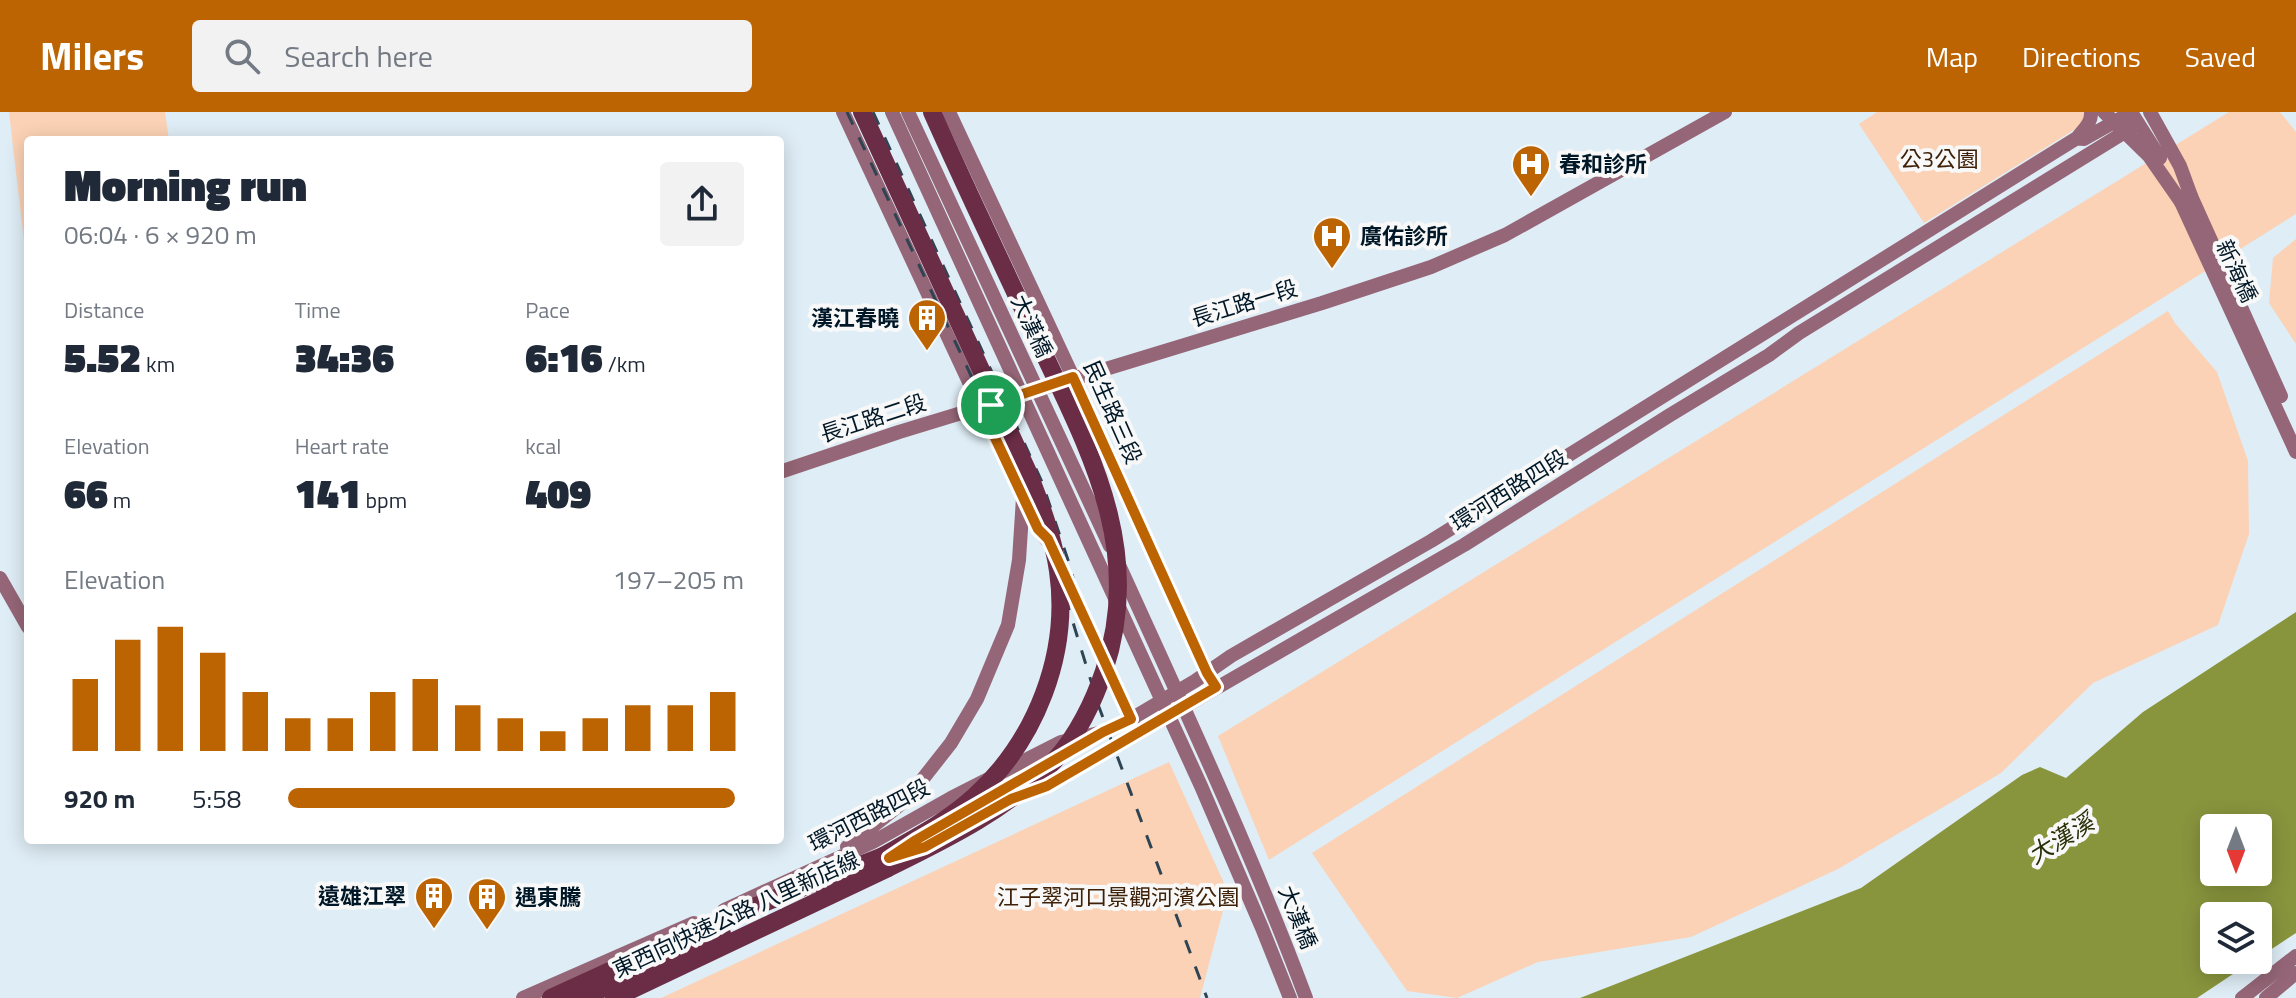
<!DOCTYPE html>
<html lang="en">
<head>
<meta charset="utf-8">
<style>
  body { margin:0; font-family:"Titillium Web","Noto Sans TC",sans-serif; background:#f2f2f3; color:#1f2937; height:100vh; display:flex; flex-direction:column; font-size:30px; white-space:nowrap }
  * { box-sizing:border-box; margin:0 }
  p { font-size:26px; color:#747a83 }
  .icon { flex:none; width:44px; height:44px; fill:none; stroke:currentColor; stroke-width:2; stroke-linecap:round; stroke-linejoin:round }
  .map { position:relative; flex:1; overflow:hidden }
  .panel { position:absolute; left:24px; top:24px; width:760px; height:708px; display:flex; flex-direction:column; background:#fff; border-radius:8px; box-shadow:0 4px 20px #0003 }
  .panel>* { flex:none }
  .needle { width:52px; rotate:180deg }
  .tools { position:absolute; left:2200px; top:702px; display:grid; gap:16px }
  .tools a { display:grid; place-items:center; width:72px; height:72px; border-radius:8px; background:#fff; box-shadow:0 4px 20px #0003; font-size:40px }
  .pin { position:absolute; display:grid; place-items:center; width:68px; height:68px; color:#fff; margin:-34px; border:4px solid #fff; border-radius:50%; box-shadow:0 2px 8px #0007 }
  .round { display:grid; place-items:center; flex:none; width:84px; height:84px; border-radius:8px; background:#f2f2f3 }
  .overview { display:flex; align-items:center; justify-content:space-between; height:136px; padding:0 40px }
  h1 { font-size:44px; font-weight:800; line-height:60px }
  .metrics { display:grid; grid-template-columns:repeat(3,1fr); gap:12px; height:136px; padding:8px 40px }
  .metrics div { display:grid; align-content:center }
  .metrics b { font-size:40px; font-weight:800 }
  .metrics small { font-size:22px; font-weight:400 }
  .metrics p { font-size:22px }
  .chart { height:224px; padding:16px 40px }
  .chart p { display:flex; justify-content:space-between }
  .chart svg { width:100%; height:144px; margin-top:8px; stroke:#bc6302; stroke-width:6 }
  ul { padding:0 40px; list-style:none; font-size:26px }
  li { display:grid; grid-template-columns:128px 96px 1fr; align-items:center; height:60px }
  li i { height:20px; border-radius:10px; background:#bc6302 }
  header { display:flex; align-items:center; gap:48px; box-sizing:border-box; height:112px; padding:0 40px; background:#bc6302; color:#fff }
  header strong { font-size:38px }
  nav { display:flex; gap:44px; margin-inline-start:auto; font-size:28px }
  .search { width:560px; height:72px; background:#f2f2f3; display:flex; align-items:center; gap:20px; box-sizing:border-box; padding:0 28px; border-radius:8px; color:#747a83; font-size:30px }
  .map>svg:first-child { display:block }
</style>
</head>
<body>
<header>
<strong>Milers</strong>
<div class="search"><svg class="icon" aria-label="search" viewBox="0 0 24 24"><circle cx="10" cy="10" r="6"/><path d="M15 15l6 6"/></svg>Search here</div>
<nav><a>Map</a><a>Directions</a><a>Saved</a></nav>
</header>
<div class="map">
<svg width="2296" height="886" viewBox="0 0 2296 886">
  <rect width="100%" height="100%" fill="#dfedf6"/>
  <path fill="#fbd2b5" d="M9,0h156l4,28h-141v109l-3,1z
    M1877,0h209l-2,7 -7,9 -153,95 -65,-99z
    M2229,0h51l16,20v82l-1027,646 -51,-124z
    M2296,127v105l-27,-41 4,-45z
    M2168,199l7,12 42,49 31,89 1,73 -31,91 -125,58 -92,90 -163,96 -147,68 -153,25 -81,36 -50,-7 -95,-138z
    M1169,650l59,130 -28,106h-539z"/>
  <path fill="#89953d" fill-rule="evenodd" d="M2296,500v321l-38,25v-42h-44v44h40l-57,38h-617l281,-110 161,-113 18,-8 26,11 77,-66zM2214,716h44v44h-44z"/>
  <g fill="none" stroke-linecap="round" stroke-linejoin="round">
    <path stroke="#956677" stroke-width="14" d="M843,0l175,375 20,42 12,15
      M949,0l124,265 137,301
      M2077,26c6,-8 15,-15 14,-26
      M2191,84l90,200
      M2181,90l115,250
      M780,360l119,-40 423,-129 109,-36 74,-32 220,-123
      M1060,454l74,159
      M0,466l28,49
      M1020,684l27,-10 417,-241 206,-130 99,-60 30,-22 334,-206
      M965,700l68,-39
      M847,735l60,-48 44,-56 26,-44 31,-74 11,-65 4,-62
      M724,798l149,-68 78,-44 110,-56 42,-10 28,-13 64,-38 36,-25 200,-115 646,-403 7,1 48,-27
      M523,886l171,-75
      M2242,886l54,-42
      M2266,886l30,-25"/>
    <path stroke="#6b2c46" stroke-width="18" d="M551,886l177,-81 155,-61
      M582,886l140,-64
      M614,886l274,-130"/>
    <path stroke="#2f4453" stroke-width="3" stroke-dasharray="14 14" stroke-linecap="butt" d="M847,0l184,391 24,61 44,143 108,291
      M873,0l169,370 28,84 13,51"/>
    <path stroke="#956677" stroke-width="14" d="M892,0l309,674 61,142 28,70
      M908,0l202,434
      M2104,0l45,44 32,46
      M2131,0l29,46
      M2150,0l30,54 11,30
      M1119,453c65,143 132,286 187,433"/>
    <path stroke="#6b2c46" stroke-width="18" d="M862,0l166,360c13,33 25,64 30,99 12,83 -22,169 -83,225 -27,25 -60,42 -92,60
      M888,756c59,-29 121,-59 167,-108 22,-24 39,-59 49,-89 43,-128 -21,-231 -73,-345 -33,-71 -67,-142 -99,-214"/>
  </g>
  <g fill="none" stroke-linecap="round" stroke-linejoin="round">
    <defs>
      <path id="route" d="M1073,265l134,296 9,14 -169,99 -36,13 -86,48 -36,11 27,-18 187,-108 28,-13 -83,-180 -10,-10 -57,-121z"/>
    </defs>
    <use href="#route" stroke="#fff" stroke-width="16"/>
    <use href="#route" stroke="#bc6302" stroke-width="10"/>
  </g>
  <defs>
    <symbol id="hospital-pin" viewBox="-11 -11 22 30"><path d="M0 17L-7.5 6A9.5 9.5 0 1 1 7.5 6Z" fill="#bc6302" stroke="#f7f8f7"/><path d="M-5-5h3v3.5h4V-5h3V5h-3V1.5h-4V5h-3Z" fill="#fff"/></symbol>
    <symbol id="building-pin" viewBox="-11 -11 22 30"><path d="M0 17L-7.5 6A9.5 9.5 0 1 1 7.5 6Z" fill="#bc6302" stroke="#f7f8f7"/><path d="M-4-6H4V6H1V3H-1V6H-4ZM-2.5-4.3h1.7v1.8h-1.7ZM.8-4.3h1.7v1.8H.8ZM-2.5-1h1.7V.8h-1.7ZM.8-1h1.7V.8H.8Z" fill="#fff"/></symbol>
  </defs>
  <g fill-rule="evenodd">
    <use href="#hospital-pin" x="1509" y="30" width="44" height="60"/>
    <use href="#hospital-pin" x="1310" y="102" width="44" height="60"/>
    <use href="#building-pin" x="905" y="184" width="44" height="60"/>
    <use href="#building-pin" x="412" y="762" width="44" height="60"/>
    <use href="#building-pin" x="465" y="763" width="44" height="60"/>
  </g>
  <g text-anchor="middle" stroke-width="8" stroke-linejoin="round" paint-order="stroke">
    <g font-size="22" fill="#3e2108" stroke="#f7f8f7">
      <text x="1939" y="55">公3公園</text>
      <text x="1118" y="793">江子翠河口景觀河濱公園</text>
    </g>
    <g font-size="22" font-weight="bold" fill="#001727" stroke="#f7f8f7" text-anchor="start">
      <text x="1559" y="60">春和診所</text>
      <text x="1360" y="132">廣佑診所</text>
      <text x="899" y="214" text-anchor="end">漢江春曉</text>
      <text x="406" y="792" text-anchor="end">遠雄江翠</text>
      <text x="515" y="793">遇東騰</text>
    </g>
    <g font-size="22" fill="#001727" stroke="#f7f8f7">
      <text transform="translate(2237 159) rotate(65)" y="8">新海橋</text>
      <text transform="translate(1244 191) rotate(-17)" y="8">長江路一段</text>
      <text transform="translate(1032 214) rotate(65)" y="8">大漢橋</text>
      <text transform="translate(1113 300) rotate(66)" y="8">民生路三段</text>
      <text transform="translate(873 306) rotate(-18)" y="8">長江路二段</text>
      <text transform="translate(1509 378) rotate(-32)" y="8">環河西路四段</text>
      <text transform="translate(869 703) rotate(-27)" y="8">環河西路四段</text>
      <text transform="translate(736 802) rotate(-25)" y="8">東西向快速公路 八里新店線</text>
      <text transform="translate(1298 805) rotate(68)" y="8">大漢橋</text>
    </g>
    <g font-size="24" font-style="italic" fill="#292e07" stroke="#f7f8f7">
      <text transform="translate(2061 727) rotate(-32)" y="8">大漢溪</text>
    </g>
  </g>
</svg>
<div class="tools">
<a><svg class="needle" viewBox="-14 -14 28 28"><path d="M0-13l5 13h-10z" fill="#e53935"/><path d="M0 13l5-13h-10z" fill="#747a83"/></svg></a>
<a><svg class="icon" aria-label="layers" viewBox="0 0 24 24"><path d="M12 4l9 5-9 5-9-5zM3 14l9 5 9-5"/></svg></a>
</div>
<div class="pin" style="left:991px;top:293px;background:#1e9e55"><svg class="icon" aria-label="arrive" viewBox="0 0 24 24"><path d="M6 21V4h12l-3 4 3 4H6"/></svg></div>
<section class="panel">
<div class="overview"><div><h1>Morning run</h1><p>06:04 · 6 × 920 m</p></div><a class="round"><svg class="icon" aria-label="share" viewBox="0 0 24 24"><path d="M12 15V3M7 8l5-5 5 5M5 13v7h14v-7"/></svg></a></div>
<div class="metrics">
<div><p>Distance</p><b>5.52<small> km</small></b></div>
<div><p>Time</p><b>34:36</b></div>
<div><p>Pace</p><b>6:16<small> /km</small></b></div>
</div>
<div class="metrics">
<div><p>Elevation</p><b>66<small> m</small></b></div>
<div><p>Heart rate</p><b>141<small> bpm</small></b></div>
<div><p>kcal</p><b>409</b></div>
</div>
<div class="chart"><p><span>Elevation</span>197–205 m</p>
<svg viewBox="0 0 160 44" preserveAspectRatio="none"><path d="M5 44V22M15 44V10M25 44V6M35 44V14M45 44V26M55 44V34M65 44V34M75 44V26M85 44V22M95 44V30M105 44V34M115 44V38M125 44V34M135 44V30M145 44V30M155 44V26"/></svg>
</div>
<ul>
<li><b>920 m</b>5:58<i style="width:98%"></i></li>
</ul>
</section>
</div>
</body>
</html>
